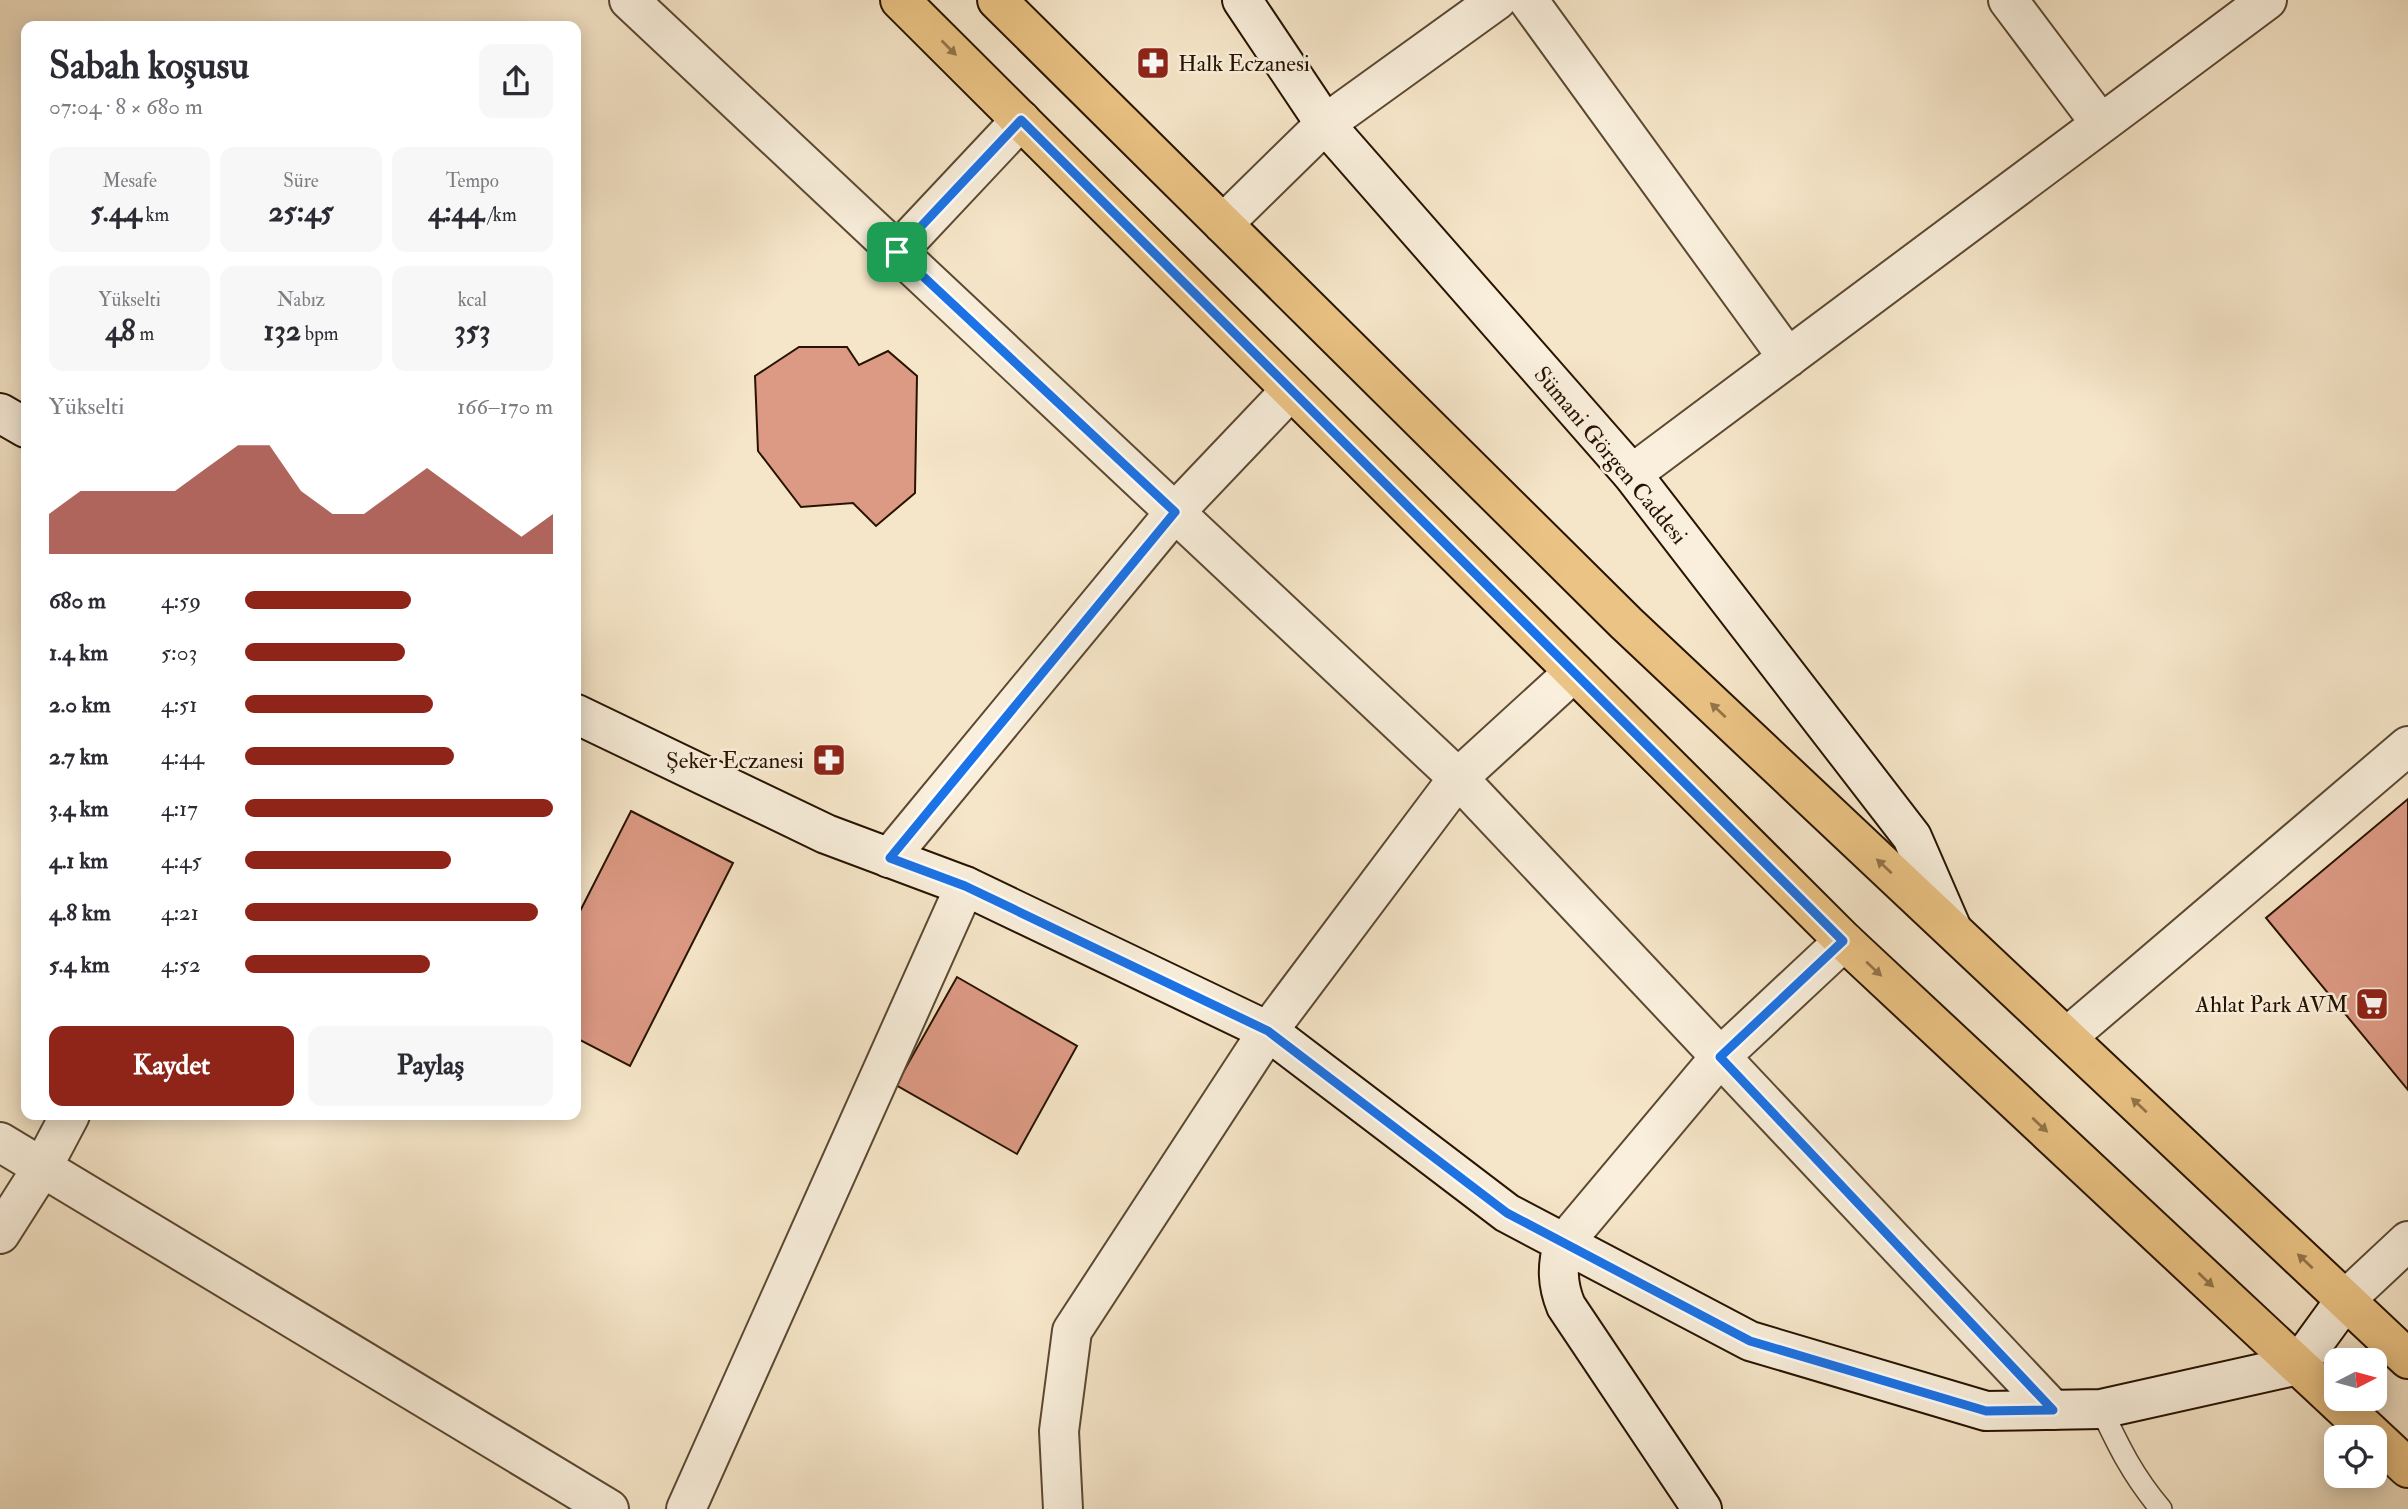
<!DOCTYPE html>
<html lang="tr">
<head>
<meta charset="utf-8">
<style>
  body { margin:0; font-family:"IM FELL Double Pica",serif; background:#f7f7f7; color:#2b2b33; height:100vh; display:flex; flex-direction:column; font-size:26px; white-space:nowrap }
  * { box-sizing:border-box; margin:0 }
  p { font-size:23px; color:#7c7c81 }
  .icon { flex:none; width:38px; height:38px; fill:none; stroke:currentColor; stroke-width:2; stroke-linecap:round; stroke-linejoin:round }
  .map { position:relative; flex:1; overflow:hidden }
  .sheet { position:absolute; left:21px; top:21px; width:560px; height:1099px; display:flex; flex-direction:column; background:#fff; border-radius:14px; box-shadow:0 4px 18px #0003 }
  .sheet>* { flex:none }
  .needle { width:46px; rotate:84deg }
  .buttons { position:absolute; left:2324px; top:1348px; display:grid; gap:14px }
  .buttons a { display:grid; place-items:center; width:63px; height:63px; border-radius:14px; background:#fff; box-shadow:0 4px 18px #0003; font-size:35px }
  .pin { position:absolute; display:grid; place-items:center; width:60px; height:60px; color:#fff; margin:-30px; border-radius:14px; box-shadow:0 4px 10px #0006 }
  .round { display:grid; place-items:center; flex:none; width:74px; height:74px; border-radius:14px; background:#f7f7f7 }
  .summary { display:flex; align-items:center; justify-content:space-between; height:119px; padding:0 28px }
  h1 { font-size:38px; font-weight:800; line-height:52px }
  .metrics { display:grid; grid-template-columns:repeat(3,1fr); gap:10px; height:119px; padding:7px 28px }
  .metrics div { display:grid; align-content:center; border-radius:14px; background:#f7f7f7; text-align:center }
  .metrics b { font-size:30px; font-weight:800 }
  .metrics small { font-size:19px; font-weight:400 }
  .metrics p { font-size:19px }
  .chart { height:196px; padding:14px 28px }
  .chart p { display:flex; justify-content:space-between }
  .chart svg { width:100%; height:126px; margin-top:7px; fill:#8f2418; opacity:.7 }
  .primary-button { display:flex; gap:14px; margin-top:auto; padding:14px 28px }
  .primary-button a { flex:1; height:80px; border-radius:14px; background:#8f2418; color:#fff; font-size:28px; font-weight:800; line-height:80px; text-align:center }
  .primary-button a+a { background:#f7f7f7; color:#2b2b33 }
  ul { padding:0 28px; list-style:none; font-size:23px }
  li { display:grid; grid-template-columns:112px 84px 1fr; align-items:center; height:52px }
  li i { height:18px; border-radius:9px; background:#8f2418 }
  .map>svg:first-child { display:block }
</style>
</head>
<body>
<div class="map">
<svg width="2408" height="1509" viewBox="0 0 2408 1509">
  <rect width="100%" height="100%" fill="#f6e6c9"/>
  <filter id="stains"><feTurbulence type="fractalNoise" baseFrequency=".00286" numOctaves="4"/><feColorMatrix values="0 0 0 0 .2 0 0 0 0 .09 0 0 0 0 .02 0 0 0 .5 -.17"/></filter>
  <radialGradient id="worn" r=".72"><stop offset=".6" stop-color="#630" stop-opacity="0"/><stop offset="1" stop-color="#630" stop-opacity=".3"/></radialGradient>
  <path fill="#dc9984" stroke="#271300" stroke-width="2" d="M799,347h48l12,18 29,-14 29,25 -2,117 -39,33 -23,-23 -52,4 -43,-56 -3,-75z
    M2408,799v291l-142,-172z
    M631,811l102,52 -103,203 -54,-28v-119z
    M957,977l120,69 -60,108 -121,-69z"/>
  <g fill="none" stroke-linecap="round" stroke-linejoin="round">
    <defs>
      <path id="lane" d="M2101,1409c18,38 32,67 60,100"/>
      <path id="street" d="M629,0l829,778 595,632
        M1528,0l260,358
        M2008,0l93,124
        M1223,224l102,-100 172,-124
        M897,252l124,-132
        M1632,474l635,-474
        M889,858l286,-346 116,-122
        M2067,1037l341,-291
        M0,1142l609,367
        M0,1234l42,-66 28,-53
        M1563,1244l157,-187 124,-116
        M2346,1299l62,-58
        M686,1509l279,-623
        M1063,1509l-4,-78 13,-100 196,-300 190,-253 116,-106"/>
      <path id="secondary" d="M1242,0l83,124 307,350 280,363 40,92
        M0,413l26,15
        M576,714l250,120 139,52 303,145 239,182 243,128 236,70 115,-2 197,-44 48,-66
        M1563,1244c-6,22 -6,40 3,62l136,203"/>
      <path id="primary" d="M900,0l944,941 564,527
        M997,0l629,623 782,736"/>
    </defs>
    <use href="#lane" stroke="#5b4832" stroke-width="24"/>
    <use href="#street" stroke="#5b4832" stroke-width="42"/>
    <use href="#secondary" stroke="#271300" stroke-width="42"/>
    <use href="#primary" stroke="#271300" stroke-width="42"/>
    <use href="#lane" stroke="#f9efdc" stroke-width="21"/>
    <use href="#street" stroke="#f9efdc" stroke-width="38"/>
    <use href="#secondary" stroke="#f9efdc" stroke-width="38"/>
    <use href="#primary" stroke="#ebc384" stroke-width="38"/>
  </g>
  <defs><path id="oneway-solid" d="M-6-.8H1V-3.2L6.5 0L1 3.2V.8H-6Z" transform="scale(1.75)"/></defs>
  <g fill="#937449">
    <use href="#oneway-solid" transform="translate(949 48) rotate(45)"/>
    <use href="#oneway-solid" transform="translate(1718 710) rotate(-137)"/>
    <use href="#oneway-solid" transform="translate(1884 866) rotate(-137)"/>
    <use href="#oneway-solid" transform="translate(1874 969) rotate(43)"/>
    <use href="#oneway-solid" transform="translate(2139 1105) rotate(-137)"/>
    <use href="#oneway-solid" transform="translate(2040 1125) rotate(43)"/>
    <use href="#oneway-solid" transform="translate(2305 1261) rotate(-137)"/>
    <use href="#oneway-solid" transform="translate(2206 1280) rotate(43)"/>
  </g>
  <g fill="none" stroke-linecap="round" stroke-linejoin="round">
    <defs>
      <path id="route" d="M1021,120l822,821 -123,116 333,353 -67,1 -236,-70 -243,-128 -239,-182 -303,-145 -75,-28 285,-346 -278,-260z"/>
    </defs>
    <use href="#route" stroke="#fff" stroke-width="14"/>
    <use href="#route" stroke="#1a73e8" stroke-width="9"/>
  </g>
  <defs>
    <symbol id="pharmacy-square" viewBox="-11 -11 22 22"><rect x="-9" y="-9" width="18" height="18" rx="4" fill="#8f2418" stroke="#f9efdc"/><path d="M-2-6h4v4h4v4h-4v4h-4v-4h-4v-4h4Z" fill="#fff"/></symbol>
    <symbol id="supermarket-square" viewBox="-11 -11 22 22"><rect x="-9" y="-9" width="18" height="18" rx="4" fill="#8f2418" stroke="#f9efdc"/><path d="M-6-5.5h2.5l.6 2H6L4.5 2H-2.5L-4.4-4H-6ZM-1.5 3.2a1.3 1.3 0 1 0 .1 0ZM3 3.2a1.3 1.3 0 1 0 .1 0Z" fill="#fff"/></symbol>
  </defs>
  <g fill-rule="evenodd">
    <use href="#pharmacy-square" x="1134" y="44" width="38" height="38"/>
    <use href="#pharmacy-square" x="810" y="741" width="38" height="38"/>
    <use href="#supermarket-square" x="2353" y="985" width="38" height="38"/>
  </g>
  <g text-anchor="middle" stroke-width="5" stroke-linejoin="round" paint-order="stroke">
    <g font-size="23" fill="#271300" stroke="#f9efdc" text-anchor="end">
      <text x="1178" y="71" text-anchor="start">Halk Eczanesi</text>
      <text x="804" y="768">Şeker Eczanesi</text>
      <text x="2348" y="1012">Ahlat Park AVM</text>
    </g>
    <g font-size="23" fill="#271300" stroke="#f9efdc">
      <text transform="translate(1611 455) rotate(50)" y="8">Sümani Görgen Caddesi</text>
    </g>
  </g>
  <rect width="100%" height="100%" filter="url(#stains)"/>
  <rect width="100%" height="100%" fill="url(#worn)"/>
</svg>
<div class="buttons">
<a><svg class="needle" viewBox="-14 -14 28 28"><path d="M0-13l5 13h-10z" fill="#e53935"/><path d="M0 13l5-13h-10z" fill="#7c7c81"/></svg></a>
<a><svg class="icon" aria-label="locate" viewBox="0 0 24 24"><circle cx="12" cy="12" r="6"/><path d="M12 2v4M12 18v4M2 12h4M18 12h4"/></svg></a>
</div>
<div class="pin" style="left:897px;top:252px;background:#1e9e55"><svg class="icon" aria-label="arrive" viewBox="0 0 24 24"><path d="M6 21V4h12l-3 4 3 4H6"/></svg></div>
<section class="sheet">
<div class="summary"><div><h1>Sabah koşusu</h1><p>07:04 · 8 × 680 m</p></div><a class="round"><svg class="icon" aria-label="share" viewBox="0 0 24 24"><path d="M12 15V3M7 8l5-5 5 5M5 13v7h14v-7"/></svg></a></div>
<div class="metrics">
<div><p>Mesafe</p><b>5.44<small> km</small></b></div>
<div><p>Süre</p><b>25:45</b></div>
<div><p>Tempo</p><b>4:44<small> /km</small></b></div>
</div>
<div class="metrics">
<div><p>Yükselti</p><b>48<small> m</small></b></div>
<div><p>Nabız</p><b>132<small> bpm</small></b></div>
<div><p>kcal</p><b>353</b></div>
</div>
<div class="chart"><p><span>Yükselti</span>166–170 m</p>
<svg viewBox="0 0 160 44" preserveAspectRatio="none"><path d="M0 44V30L10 22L20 22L30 22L40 22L50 14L60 6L70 6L80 22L90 30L100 30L110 22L120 14L130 22L140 30L150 38L160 30V44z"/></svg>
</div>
<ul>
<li><b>680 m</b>4:59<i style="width:54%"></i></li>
<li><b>1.4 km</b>5:03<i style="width:52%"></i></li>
<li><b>2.0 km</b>4:51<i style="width:61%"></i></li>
<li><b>2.7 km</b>4:44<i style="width:68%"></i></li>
<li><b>3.4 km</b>4:17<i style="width:100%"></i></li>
<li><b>4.1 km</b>4:45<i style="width:67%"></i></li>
<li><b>4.8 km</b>4:21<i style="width:95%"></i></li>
<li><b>5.4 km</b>4:52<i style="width:60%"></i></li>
</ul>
<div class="primary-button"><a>Kaydet</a><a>Paylaş</a></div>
</section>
</div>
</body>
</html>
